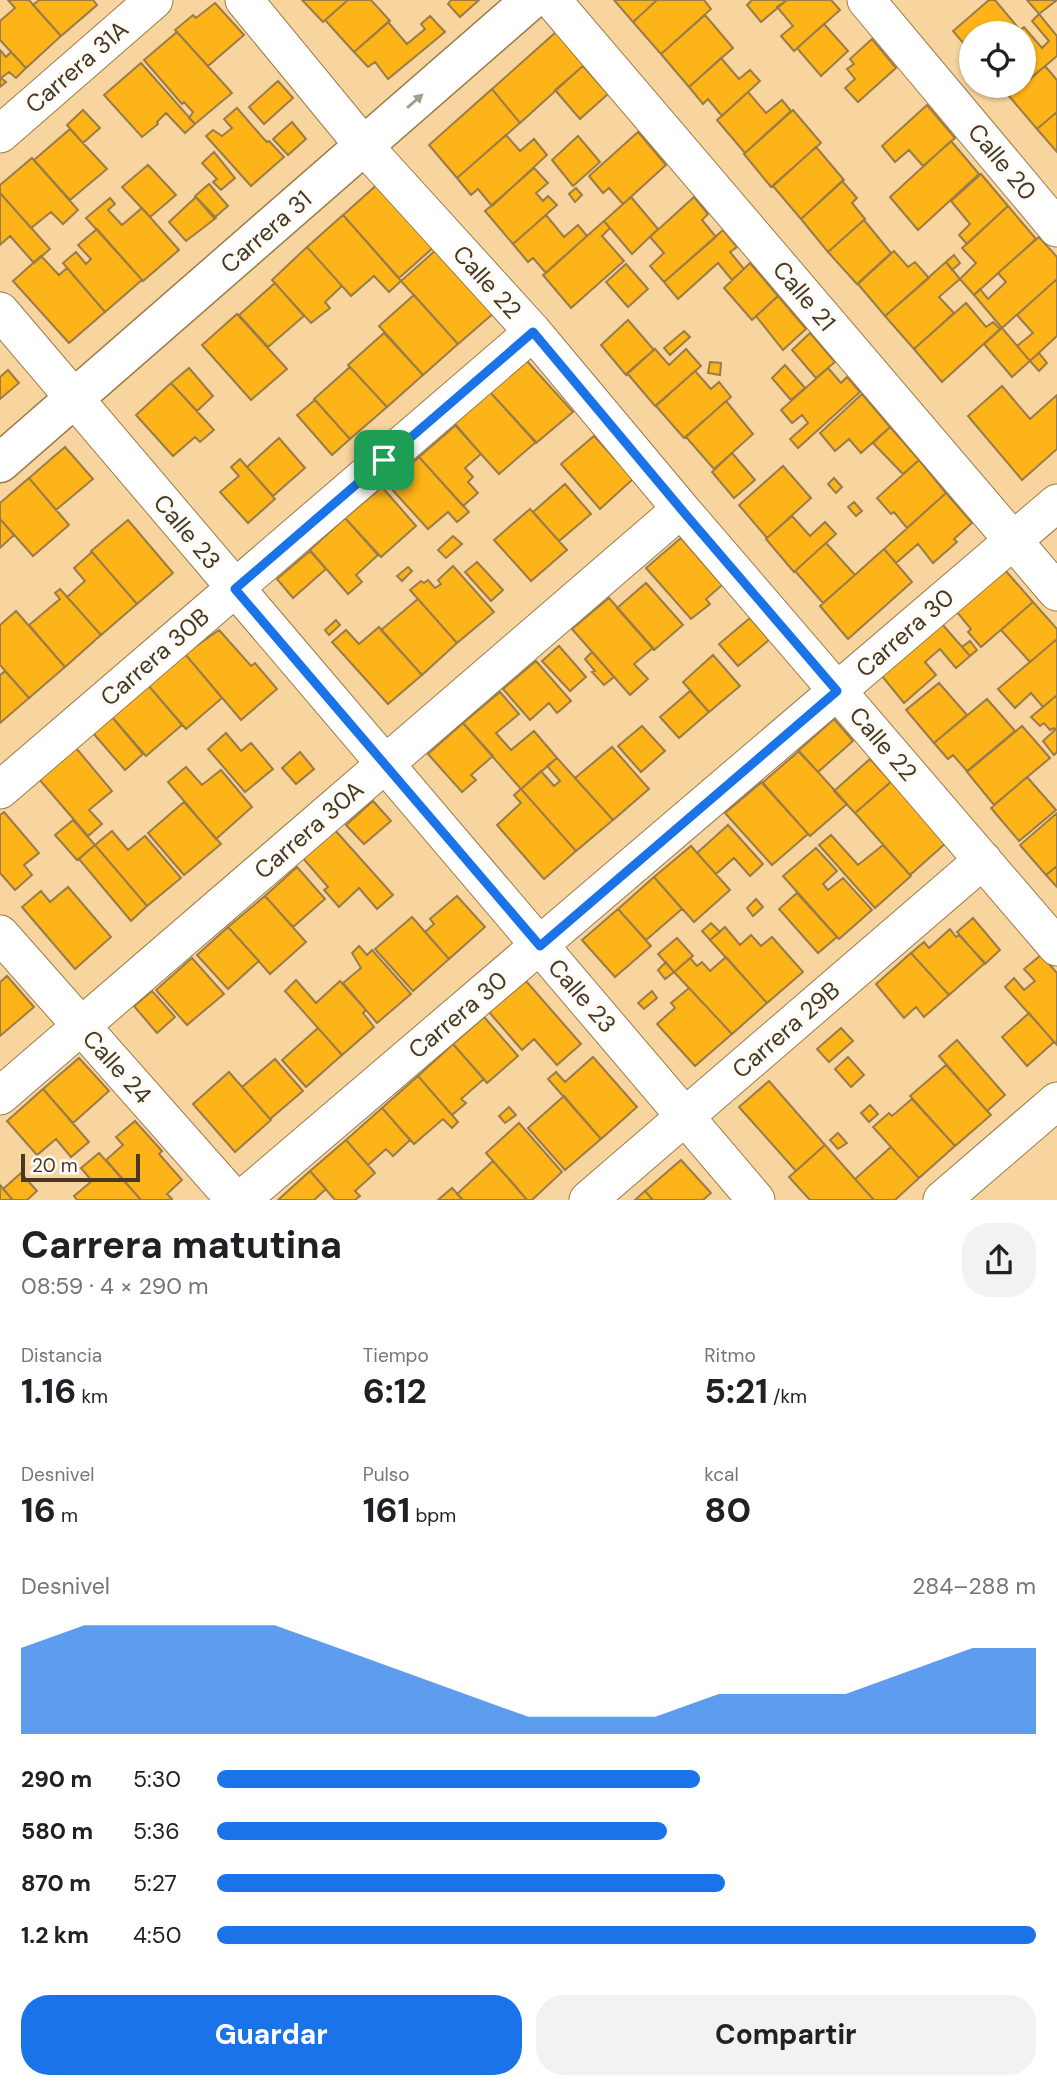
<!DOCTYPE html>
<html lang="es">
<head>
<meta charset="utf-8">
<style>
  body { margin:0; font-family:"DM Sans",sans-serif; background:#f2f2f2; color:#202124; height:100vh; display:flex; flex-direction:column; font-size:26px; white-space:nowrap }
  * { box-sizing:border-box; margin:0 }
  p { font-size:23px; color:#757577 }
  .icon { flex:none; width:38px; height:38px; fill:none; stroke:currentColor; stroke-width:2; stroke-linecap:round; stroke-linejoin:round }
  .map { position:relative; height:1200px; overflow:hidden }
  .sheet { display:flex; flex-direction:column; background:#fff; flex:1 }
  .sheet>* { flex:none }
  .tools { position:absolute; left:959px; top:21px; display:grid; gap:14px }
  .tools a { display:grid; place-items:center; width:77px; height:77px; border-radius:50%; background:#fff; box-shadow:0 2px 5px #0004; font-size:35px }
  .scale { position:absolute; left:21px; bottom:18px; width:119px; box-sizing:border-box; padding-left:7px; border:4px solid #463822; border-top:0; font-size:19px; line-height:24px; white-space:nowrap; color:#463822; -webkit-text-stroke:5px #fffbf6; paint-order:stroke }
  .pin { position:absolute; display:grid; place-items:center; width:60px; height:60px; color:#fff; margin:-30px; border-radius:14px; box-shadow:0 4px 10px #0006 }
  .round { display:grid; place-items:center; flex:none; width:74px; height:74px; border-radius:28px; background:#f2f2f2 }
  .overview { display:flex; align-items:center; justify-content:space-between; height:119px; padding:0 21px }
  h1 { font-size:38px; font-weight:700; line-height:52px }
  .metrics { display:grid; grid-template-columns:repeat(3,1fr); gap:10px; height:119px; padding:7px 21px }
  .metrics div { display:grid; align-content:center }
  .metrics b { font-size:35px; font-weight:700 }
  .metrics small { font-size:19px; font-weight:400 }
  .metrics p { font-size:19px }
  .chart { height:196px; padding:14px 21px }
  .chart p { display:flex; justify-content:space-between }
  .chart svg { width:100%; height:126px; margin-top:7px; fill:#1a73e8; opacity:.7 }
  .action { display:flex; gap:14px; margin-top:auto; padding:14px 21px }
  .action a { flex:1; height:80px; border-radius:28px; background:#1a73e8; color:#fff; font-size:28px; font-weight:700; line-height:80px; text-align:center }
  .action a+a { background:#f2f2f2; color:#202124 }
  ul { padding:0 21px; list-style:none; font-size:23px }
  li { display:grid; grid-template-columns:112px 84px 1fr; align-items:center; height:52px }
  li i { height:18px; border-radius:9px; background:#1a73e8 }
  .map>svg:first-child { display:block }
</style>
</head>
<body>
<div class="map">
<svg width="1057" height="1200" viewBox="0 0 1057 1200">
  <rect width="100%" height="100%" fill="#f8d59f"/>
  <path fill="#fdb418" stroke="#9b7b48" stroke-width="2" d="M8,0h21l32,36 -35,32 -26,-28v-19l15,-13z
    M39,0h54l4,5 -36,31 -28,-31z
    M302,0h46l-25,22z
    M348,0h23l19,21 -36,31 -29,-32z
    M451,0h28l-19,17 -12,-13z
    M614,0h43l-24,22z
    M657,0h47l7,9 -50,45 -28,-32z
    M752,0h35l-26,22 -14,-17z
    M787,0h44l9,10 -46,41 -13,-15 12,-10 -16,-19z
    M989,0h6l25,30 -4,3h-45v19l-18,-21z
    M1027,0h30l-18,14z
    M215,3l29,32 -36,31 -33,-36 18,-15 3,3z
    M1039,14l18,22v20l-33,28v-51h-8l8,-6 18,21 7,-7 -17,-20z
    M705,15l28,33 -44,39 -28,-33z
    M430,16l15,16 -57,47 -13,-17 -7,5 -14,-15 34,-30 19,22 18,-15 -4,-5z
    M824,24l24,27 -27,25 -24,-28z
    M177,32l55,61 -37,31 -6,-6 4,-6 -9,-10 -2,2 -38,-44z
    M556,32l28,33 -64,58 -28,-34z
    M872,39l24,29 -38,34 -13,-14 10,-9 -8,-10 7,-5 -4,-5z
    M0,50l6,7 5,-5 15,16 -10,10 -7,-6 -8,6 5,4 -6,5z
    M721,58l18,21 11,-9 10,11 -38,35 -14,-17 -5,5 -14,-17z
    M141,63l54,61 -10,9 -19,-20 -9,9 1,2 -16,13 -38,-42z
    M583,66l25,28 -28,25 -25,-29z
    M1045,66l12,14v32l-20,17 -28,-33z
    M278,81l15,17 -29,26 -15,-17z
    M1001,86h21l-13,10z
    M492,89l28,34 -63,55 -28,-33z
    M748,92l18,21 16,-13 9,11 -46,42 -28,-33z
    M927,105l28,33 -32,28 -14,-16 -14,12 -13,-16z
    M237,108l26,30 4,4 2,-1 15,16 -33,29 -45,-50 7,-6 9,6 10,-8 -8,-9z
    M83,110l17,18 -17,15 -16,-18z
    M793,110l28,33 -50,44 -27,-33z
    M1057,112v40l-20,-23z
    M292,122l14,17 -18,16 -15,-16z
    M70,129l37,40 -37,31 -36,-40z
    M638,132l28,33 -43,39 -14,-16 -6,5 -14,-17z
    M506,135l14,16 14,-12 13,16 -55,51 -14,-17 -7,6 -14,-17z
    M578,136l22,26 -27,24 -21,-26z
    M951,141l28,33 -61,56 -28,-33z
    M816,147l28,33 -43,39 -28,-33z
    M214,152l21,26 -14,12 -8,-8 4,-3 -15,-16z
    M32,158l46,52 -15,14 -12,-12 -20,16 -31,-35v-8z
    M148,165l28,30 -26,22 -28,-30z
    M534,168l14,15 -12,10 7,8 5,-5 9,9 -44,39 -28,-33z
    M981,174l27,32 -41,38 -8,-9 11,-11 -19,-23z
    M842,181l15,17 -5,5 13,16 -37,33 -27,-33z
    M379,183l56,63 -36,32 -56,-63z
    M209,184l19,22 -14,12 -19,-22z
    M576,188l6,7 -7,7 -6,-8z
    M0,193l50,56 -16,14 -24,-27 -10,9z
    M196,197l20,21 -30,23 -17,-19z
    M631,197l27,32 -26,25 -28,-33z
    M694,197l14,17 -6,6 14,17 -52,45 -14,-16 14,-13 -14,-16z
    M110,198l5,6 -7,6 14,15 20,-17 37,42 -36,31 -57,-63z
    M1008,206l28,33 -62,56 -14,-16 16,-16 -14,-15z
    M343,215l58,66 -12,11 -15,-16 -23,20 -44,-49z
    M546,215l18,22 14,-12 9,11 -41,37 -13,-15 -5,4 -15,-18z
    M864,220l27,33 -34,31 -29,-32z
    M604,221l6,7 -8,8 22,25 -53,47 -28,-33z
    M97,229l45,51 -37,32 -42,-49 13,-11 10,12 5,-5 -13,-14z
    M723,230l14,17 -7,5 14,17 -12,11 -14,-17 -40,36 -14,-17z
    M1039,237l18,20v22l-55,49 -28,-33 6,-6 8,10 18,-17 -8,-9z
    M307,247l35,39 -17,16 5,6 -19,15 -39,-43z
    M437,249l58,63 -37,32 -57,-63z
    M894,251l14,16 7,-5 14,16 -44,38 -27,-32z
    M954,255l6,8 -8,7 -6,-8z
    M41,256l18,19 8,-7 38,44 -36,31 -56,-62z
    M946,262l14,17 -21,18 15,16 -40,36 -29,-33z
    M750,263l28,33 -26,24 -28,-32z
    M626,264l22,25 -20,18 -22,-25z
    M1057,279v57l-27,25 -13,-15 16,-13 -16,-18z
    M275,283l29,33 -36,31 -29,-32z
    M414,295l44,49 -35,31 -44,-49z
    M778,296l28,33 -23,21 -27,-34z
    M966,303l20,24 7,-5 7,7 -58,53 -28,-33z
    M237,314l50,55 -36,31 -49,-55z
    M628,320l26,30 -28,25 -25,-30z
    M1002,328l28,33 -18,16 -28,-33z
    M684,331l6,6 -20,18 -6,-7z
    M384,333l39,42 -36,32 -39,-42z
    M810,333l25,29 -19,16 -24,-28z
    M655,349l14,16 17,-16 15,17 -46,40 -28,-33z
    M1039,353l8,10 -8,8 -9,-10z
    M526,360l47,52 -37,31 -46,-51z
    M710,362l11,1 -1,12 -12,-2z
    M785,365l20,23 -14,12 -19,-22z
    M350,367l37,40 -37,32 -36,-40z
    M189,368l24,28 -16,15 -26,-28z
    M828,368l13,15 6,-6 13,15 -62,56 -8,-9 18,-16 -6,-8 -10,8 -11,-13z
    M8,370l11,13 -19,16v-22z
    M695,371l16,18 8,-7 12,15 -47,41 -28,-32z
    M171,383l43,47 -14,12 -5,-5 -22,19 -37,-41z
    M1002,386l28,33 27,-24v54l-35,31 -54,-64z
    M490,392l46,50 -37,32 -45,-50z
    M862,394l28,33 -29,26 -12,-14 -14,12 -15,-18z
    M315,400l35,39 -18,16 -35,-40z
    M726,401l27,33 -39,35 -28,-32z
    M456,425l25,29 -16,14 8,9 -5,5 10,11 -15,13 -44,-49z
    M890,427l29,33 -16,14 -30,-31z
    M594,436l39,43 -33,30 -39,-45z
    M279,438l26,30 -32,28 -26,-29z
    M65,447l28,32 -37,31 -27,-32z
    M732,453l23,27 -21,18 -22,-26z
    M419,457l50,55 -12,10 -9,-10 -20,17 -40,-44z
    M240,459l35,40 -27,24 -28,-31 19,-16 -8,-9z
    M919,460l27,33 -39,35 -13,-16 -3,2 -14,-16z
    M783,466l28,32 -44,40 -28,-33z
    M29,478l40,47 -36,31 -33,-37v-16z
    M834,478l8,9 -6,6 -8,-9z
    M565,484l26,30 -32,27 -26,-29z
    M382,487l34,39 -35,31 -36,-39z
    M946,493l26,30 -18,16 3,3 -24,21 -15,-19 -22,19 -12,-14z
    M854,502l8,9 -6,5 -8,-9z
    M530,509l37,41 -36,31 -37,-41z
    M792,516l18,20 15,-14 11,12 -42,38 -28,-33z
    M345,518l33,37 -22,20 6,7 -14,12 -38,-44z
    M0,519l14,16 -14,13z
    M128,520l45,53 -36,31 -46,-53z
    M453,536l9,8 -16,14 -8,-8z
    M681,538l41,47 -16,14 4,5 -19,15 -45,-51z
    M826,543l29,32 -32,28 -28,-32z
    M884,549l28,33 -64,57 -28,-33z
    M310,551l16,18 -33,29 -16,-19z
    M92,552l45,52 -36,31 -34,-38 18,-16 -11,-13z
    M477,562l26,28 -12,11 -26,-29z
    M453,566l41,46 -37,31 -47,-53 11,-9 3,2 4,-3 7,8 6,-4 -3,-4z
    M408,567l4,4 -10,10 -5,-5z
    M1005,570l28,32 -52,45 -13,-15 3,-3 -15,-18z
    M646,583l37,42 -29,25 -37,-42z
    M60,589l41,46 -36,32 -36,-42 31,-26 -5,-6z
    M609,598l44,50 -19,16 14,15 -18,16 -58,-66z
    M418,599l39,44 -35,32 -41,-45z
    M1033,602l24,27v10l-27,23 -29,-32z
    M16,611l49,56 -36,31 -29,-33v-40z
    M750,618l19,22 -31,26 -19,-22z
    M336,620l4,5 -11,10 -4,-5z
    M942,624l28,32 -14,12 -16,-19 -15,13 11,13 -32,28 -23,-28z
    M379,627l43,48 -34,29 -56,-62 14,-12 13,14z
    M219,630l32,36 4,-3 22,26 -36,31 -56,-66z
    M1057,639v56l-14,12 -12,-14 -16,15 -17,-19z
    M970,641l7,9 -7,6 -8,-9z
    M559,646l27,31 -16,14 -28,-30z
    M592,652l22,25 -10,8 -12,-13 3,-1 -10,-12z
    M185,654l37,44 -36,31 -38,-44z
    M713,655l27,31 -31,26 -26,-30z
    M536,661l35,40 -14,12 -8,-10 -19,17 -27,-31z
    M5,671l24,27 -29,25v-48z
    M939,683l28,32 -33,28 -28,-33z
    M148,685l34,40 -36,31 -34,-39z
    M690,691l19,21 -30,26 -19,-21z
    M500,692l19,22 -23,19 15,17 23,-19 23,27 -36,31 -58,-66z
    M1057,695v57l-3,3 -11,-14 13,-12 -2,-1 -4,2 -6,-7 -4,3 -9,-9z
    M987,699l28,32 -48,40 -14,-16 -5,4 -14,-16z
    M112,717l31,37 -18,16 -32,-37z
    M834,719l19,22 -35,31 -20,-21z
    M463,723l30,33 -22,19 5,5 -14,12 -34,-38z
    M642,726l23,25 -24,21 -23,-26z
    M1022,726l28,32 -56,47 -27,-33z
    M226,733l15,18 10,-8 22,26 -28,23 -37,-43z
    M612,747l37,42 -36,31 -38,-42z
    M76,748l36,43 -23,19 13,14 -14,12 -49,-57z
    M799,751l48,53 -37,32 -48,-53z
    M300,752l14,17 -18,15 -14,-16z
    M557,758l56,62 -37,31 -55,-62 20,-18 13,15 6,-5 -13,-15z
    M870,759l21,23 -36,31 -21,-22z
    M186,767l16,18 19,-15 31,37 -36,32 -48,-57z
    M1027,777l29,33 -37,31 -28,-33z
    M893,780l53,63 -36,32 -55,-62z
    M762,782l46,52 -36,31 -47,-52z
    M521,789l55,62 -32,28 -47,-54 24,-22 -7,-8z
    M373,801l18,20 -27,23 -18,-19z
    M184,802l37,42 -37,31 -36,-42z
    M4,812l35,41 -15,12 8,10 -17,15 -15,-17v-58z
    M1057,813v53l-11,9 -26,-30z
    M73,820l22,25 -18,15 -22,-25z
    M728,825l35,39 -13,12 -16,-18 -18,16 -19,-21z
    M334,829l59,66 -16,14 -18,-21 -20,19 -15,-17 4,-3 -26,-30z
    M112,831l16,19 17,-14 36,42 -34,28 -52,-61z
    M831,835l27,30 25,-20 28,31 -36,32 -56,-63z
    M95,845l52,61 -16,15 -52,-62z
    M691,846l39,44 -36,32 -40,-45z
    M816,848l21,23 -14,13 5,6 15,-12 29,32 -33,29 -56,-63z
    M1057,866v21l-11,-12z
    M297,867l28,32 -32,28 -28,-31z
    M654,877l28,32 -36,31 -28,-31z
    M68,887l43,50 -36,32 -53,-62 19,-16 9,11z
    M797,893l40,44 -19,16 -39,-44z
    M265,896l41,46 -36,32 -42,-47z
    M457,896l28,31 -36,32 -24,-27 9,-8 -4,-5z
    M756,899l7,8 -10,9 -6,-8z
    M618,909l33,37 -36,31 -33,-37z
    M412,917l37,42 -36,32 -38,-42z
    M973,918l27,32 -15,14 -28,-32z
    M711,923l9,9 -10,8 -8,-9z
    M228,927l31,34 -31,28 -31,-34z
    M725,927l15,18 11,-10 10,11 11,-9 31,35 -36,31 -57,-63z
    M950,929l6,8 3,-2 26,28 -36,32 -38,-42 13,-11 5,6z
    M677,938l16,18 -19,16 -16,-18z
    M359,946l8,9 5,-5 39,44 -34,29 -34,-40 18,-15 -9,-15z
    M911,953l38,42 -25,22 -8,-10 -12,11 -28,-34z
    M1041,955l16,18v72l-52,-58 9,-9 10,12 11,-9 -11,-12z
    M726,957l41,46 -35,31 -58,-62 16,-14 7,8 5,-4 8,9z
    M192,958l32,36 -37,31 -31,-35z
    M666,962l8,10 -9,7 -7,-9z
    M7,976l27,31 -34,29v-54z
    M296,980l20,23 24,-22 26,29 -3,3 11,14 -32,28 -57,-64z
    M526,981l55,63 -24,21 -23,-26 -12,11 -33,-38z
    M689,988l43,46 -37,32 -38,-42 18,-16 -4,-5z
    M152,991l23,26 -18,16 -23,-27z
    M652,991l5,7 -13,11 -6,-6z
    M1029,1013l25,29 -27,24 -25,-29z
    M484,1017l34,39 -31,27 -34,-39z
    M318,1028l24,27 -36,32 -24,-27z
    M841,1028l12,13 -24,21 -12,-13z
    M957,1040l48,55 -18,16 -48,-55z
    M453,1044l31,35 -23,20 5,4 -14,12 -34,-39z
    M593,1057l44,50 -36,32 -53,-60 8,-7 9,10z
    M848,1057l16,18 -13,12 -16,-18z
    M79,1058l30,33 -36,32 -30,-34z
    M275,1059l28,32 -33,28 -28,-32z
    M946,1065l45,50 -36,31 -45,-50z
    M229,1072l42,48 -36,32 -42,-48z
    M418,1076l40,46 -6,6 -9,-9 -29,25 -32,-36z
    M769,1081l56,64 -29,26 -57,-64z
    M43,1089l46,53 -18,15 -15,-18 -19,16 -30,-34z
    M564,1096l37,43 -36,31 -37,-42z
    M912,1099l43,47 -36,32 -46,-51 16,-14 3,3z
    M870,1105l8,9 -9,8 -8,-9z
    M509,1107l7,8 -11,8 -6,-7z
    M382,1108l28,32 -17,16 -7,-7 -18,16 -22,-25z
    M135,1121l27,30 -3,3 23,26 -15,14 5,5 -1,1h-30l-35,-40 17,-15 -7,-8z
    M519,1123l43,49 -30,28h-5l-41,-47z
    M838,1133l9,10 -9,6 -8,-9z
    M346,1140l29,33 -20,18 5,5 -5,4h-20l-25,-29z
    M825,1145l30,34 19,21h-64l-21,-23z
    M891,1147l28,31 -24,22h-21l-19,-21z
    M99,1153l34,38 8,9h-64l-3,-4 18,-15 -11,-13z
    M681,1160l30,33 -8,7h-50l-8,-9z
    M493,1161l18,20 16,19h-64l-6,-6z
    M310,1171l16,18 -12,11h-36z
    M21,1173l16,18 -10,9h-14l-10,-11z
    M0,1185l12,14 -1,1h-11z
    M452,1188l11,12h-25z
    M645,1191l8,9h-18z"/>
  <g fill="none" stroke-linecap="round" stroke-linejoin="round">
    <defs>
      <path id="street" d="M244,0l120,146 169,186 148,177 376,438
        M552,0l505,592
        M866,0l191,228
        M0,134l154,-134
        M0,311l756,889
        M0,790l533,-458
        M0,934l235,266
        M0,1096l681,-587
        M241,1200l816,-697
        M588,1200l395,-340
        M942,1200l115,-99"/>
      <path id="secondary" d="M0,463l531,-463"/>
    </defs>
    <use href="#street" stroke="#9b7b48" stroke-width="39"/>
    <use href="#secondary" stroke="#9b7b48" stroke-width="41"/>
    <use href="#street" stroke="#fff" stroke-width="37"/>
    <use href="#secondary" stroke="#fff" stroke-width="38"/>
  </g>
  <defs><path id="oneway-solid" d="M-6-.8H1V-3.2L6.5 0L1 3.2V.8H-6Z" transform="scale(1.75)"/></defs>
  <use fill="#a29c90" href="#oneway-solid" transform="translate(415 101) rotate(-41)"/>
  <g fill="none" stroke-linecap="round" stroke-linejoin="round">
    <defs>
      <path id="route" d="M533,332l148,177 156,182 -297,255 -305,-357z"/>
    </defs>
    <use href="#route" stroke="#fff" stroke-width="14"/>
    <use href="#route" stroke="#1a73e8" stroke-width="9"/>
  </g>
  <g text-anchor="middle" stroke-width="7" stroke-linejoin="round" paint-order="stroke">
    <g font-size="24" fill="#463822" stroke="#fffbf6">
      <text transform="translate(77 67) rotate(-41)" y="8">Carrera 31A</text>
      <text transform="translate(1002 162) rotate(50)" y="8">Calle 20</text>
      <text transform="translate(266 232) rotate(-41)" y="8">Carrera 31</text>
      <text transform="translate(487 282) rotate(48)" y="8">Calle 22</text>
      <text transform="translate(804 296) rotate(50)" y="8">Calle 21</text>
      <text transform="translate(187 532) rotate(50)" y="8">Calle 23</text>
      <text transform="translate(905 633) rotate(-41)" y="8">Carrera 30</text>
      <text transform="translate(155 657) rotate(-41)" y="8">Carrera 30B</text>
      <text transform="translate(883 744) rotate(49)" y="8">Calle 22</text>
      <text transform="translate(309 830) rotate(-41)" y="8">Carrera 30A</text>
      <text transform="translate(582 996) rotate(49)" y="8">Calle 23</text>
      <text transform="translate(458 1015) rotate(-40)" y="8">Carrera 30</text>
      <text transform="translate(786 1030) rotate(-41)" y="8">Carrera 29B</text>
      <text transform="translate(117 1067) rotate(48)" y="8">Calle 24</text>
    </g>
  </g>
</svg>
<div class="tools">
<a><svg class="icon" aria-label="locate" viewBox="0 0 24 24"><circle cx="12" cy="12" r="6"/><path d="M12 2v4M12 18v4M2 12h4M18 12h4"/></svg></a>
</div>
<div class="scale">20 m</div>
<div class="pin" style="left:384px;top:460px;background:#1e9e55"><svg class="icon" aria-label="arrive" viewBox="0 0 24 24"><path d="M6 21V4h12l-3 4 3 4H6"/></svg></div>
</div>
<section class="sheet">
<div class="overview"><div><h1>Carrera matutina</h1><p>08:59 · 4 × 290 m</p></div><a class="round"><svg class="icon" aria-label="share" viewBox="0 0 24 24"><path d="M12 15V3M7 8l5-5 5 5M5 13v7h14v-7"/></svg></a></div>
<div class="metrics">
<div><p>Distancia</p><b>1.16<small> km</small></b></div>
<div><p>Tiempo</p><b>6:12</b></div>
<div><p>Ritmo</p><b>5:21<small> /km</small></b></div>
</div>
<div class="metrics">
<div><p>Desnivel</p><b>16<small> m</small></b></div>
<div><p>Pulso</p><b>161<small> bpm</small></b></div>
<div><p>kcal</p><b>80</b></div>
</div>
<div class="chart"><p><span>Desnivel</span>284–288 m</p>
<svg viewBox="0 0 160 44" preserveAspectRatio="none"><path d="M0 44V14L10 6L20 6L30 6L40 6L50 14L60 22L70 30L80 38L90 38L100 38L110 30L120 30L130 30L140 22L150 14L160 14V44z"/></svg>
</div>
<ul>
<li><b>290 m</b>5:30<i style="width:59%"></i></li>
<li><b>580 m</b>5:36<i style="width:55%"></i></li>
<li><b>870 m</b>5:27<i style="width:62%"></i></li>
<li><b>1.2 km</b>4:50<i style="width:100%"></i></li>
</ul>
<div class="action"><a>Guardar</a><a>Compartir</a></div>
</section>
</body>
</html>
